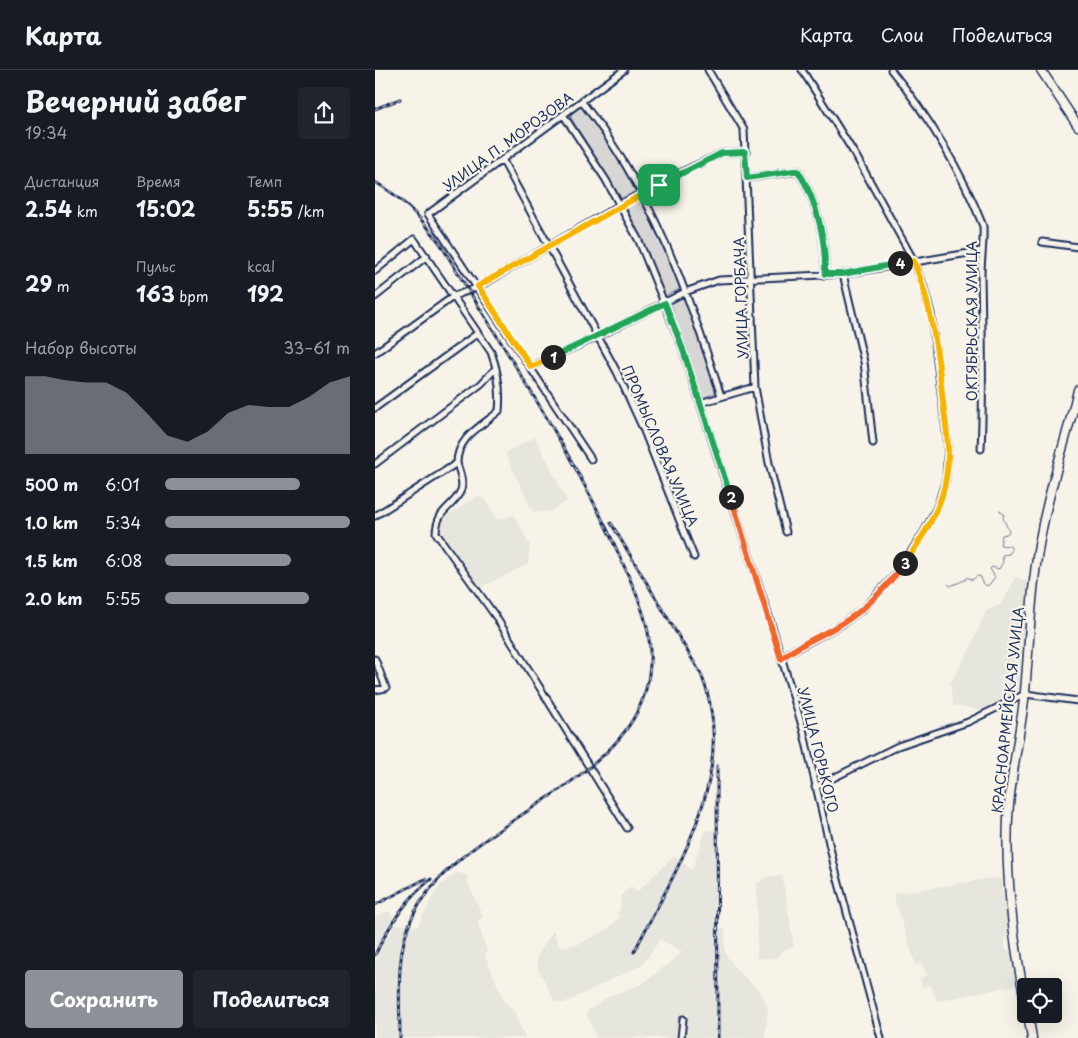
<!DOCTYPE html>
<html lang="ru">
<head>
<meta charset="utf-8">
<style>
  body { margin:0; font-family:"Playpen Sans",sans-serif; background:#20242c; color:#f1f3f6; height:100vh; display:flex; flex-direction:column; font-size:19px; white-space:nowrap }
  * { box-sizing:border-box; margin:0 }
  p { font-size:16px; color:#9ea1a6 }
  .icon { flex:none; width:28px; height:28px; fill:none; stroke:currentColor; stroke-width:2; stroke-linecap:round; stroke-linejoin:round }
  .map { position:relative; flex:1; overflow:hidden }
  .panel { display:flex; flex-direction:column; background:#171b24; width:375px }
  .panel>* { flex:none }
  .buttons { position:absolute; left:642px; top:908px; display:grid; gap:10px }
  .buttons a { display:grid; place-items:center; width:45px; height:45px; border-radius:5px; background:#171b24; box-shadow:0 5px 20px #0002; font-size:25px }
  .pin { position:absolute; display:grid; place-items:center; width:42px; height:42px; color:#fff; margin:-21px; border-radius:10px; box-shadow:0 2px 8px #0006 }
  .km { position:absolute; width:25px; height:25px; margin:-12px; border-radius:50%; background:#222; color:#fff; font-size:14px; line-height:25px; text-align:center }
  .round { display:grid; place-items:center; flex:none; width:52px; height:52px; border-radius:5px; background:#20242c }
  .overview { display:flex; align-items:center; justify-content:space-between; height:85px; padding:0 25px }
  h1 { font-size:28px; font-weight:700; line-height:38px }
  .figures { display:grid; grid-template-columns:repeat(3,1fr); gap:8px; height:85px; padding:5px 25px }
  .figures div { display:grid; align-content:center }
  .figures b { font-size:21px; font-weight:700 }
  .figures small { font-size:14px; font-weight:400 }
  .figures p { font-size:14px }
  .chart { height:140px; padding:10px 25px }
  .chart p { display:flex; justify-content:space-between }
  .chart svg { width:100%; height:90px; margin-top:5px; fill:#8c9099; opacity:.7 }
  .cta { display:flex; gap:10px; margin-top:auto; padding:10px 25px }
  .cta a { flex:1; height:58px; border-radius:5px; background:#8c9099; color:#fff; font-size:20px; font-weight:700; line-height:58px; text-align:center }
  .cta a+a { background:#20242c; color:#f1f3f6 }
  ul { padding:0 25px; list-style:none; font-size:16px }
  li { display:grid; grid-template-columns:80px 60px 1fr; align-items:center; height:38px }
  li i { height:12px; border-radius:6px; background:#8c9099 }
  header { display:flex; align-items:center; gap:30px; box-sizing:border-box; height:70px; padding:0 25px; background:#171b24; border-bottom:1px solid #363941 }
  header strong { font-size:24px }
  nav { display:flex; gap:28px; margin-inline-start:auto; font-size:18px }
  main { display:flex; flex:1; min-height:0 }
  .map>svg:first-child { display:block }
</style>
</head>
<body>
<header>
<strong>Карта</strong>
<nav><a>Карта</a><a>Слои</a><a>Поделиться</a></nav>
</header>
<main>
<section class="panel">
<div class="overview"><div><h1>Вечерний забег</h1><p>19:34</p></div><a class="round"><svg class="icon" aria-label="share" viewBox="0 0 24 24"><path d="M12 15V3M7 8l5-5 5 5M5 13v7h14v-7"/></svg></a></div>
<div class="figures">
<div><p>Дистанция</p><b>2.54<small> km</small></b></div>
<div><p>Время</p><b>15:02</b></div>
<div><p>Темп</p><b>5:55<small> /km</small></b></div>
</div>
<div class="figures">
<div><b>29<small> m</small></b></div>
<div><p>Пульс</p><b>163<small> bpm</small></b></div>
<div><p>kcal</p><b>192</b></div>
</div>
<div class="chart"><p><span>Набор высоты</span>33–61 m</p>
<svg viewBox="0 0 160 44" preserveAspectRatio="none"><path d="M0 44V6L10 6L20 8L30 9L40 9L50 14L60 24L70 35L80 38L90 33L100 24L110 20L120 21L130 21L140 16L150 9L160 6V44z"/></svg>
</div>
<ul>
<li><b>500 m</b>6:01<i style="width:73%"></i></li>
<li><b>1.0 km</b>5:34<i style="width:100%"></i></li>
<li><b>1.5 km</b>6:08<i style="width:68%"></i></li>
<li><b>2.0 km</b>5:55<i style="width:78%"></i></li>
</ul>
<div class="cta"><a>Сохранить</a><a>Поделиться</a></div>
</section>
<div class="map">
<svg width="703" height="968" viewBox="0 0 703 968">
  <rect width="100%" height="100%" fill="#f7f3e8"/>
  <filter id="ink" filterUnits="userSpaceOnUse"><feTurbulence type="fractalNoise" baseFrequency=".02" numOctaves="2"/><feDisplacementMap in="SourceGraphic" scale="10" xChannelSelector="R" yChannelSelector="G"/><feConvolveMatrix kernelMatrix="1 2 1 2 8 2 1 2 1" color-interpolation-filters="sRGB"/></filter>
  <g filter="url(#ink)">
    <path fill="#e6e5de" d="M160,367l32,64 -16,10 -18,1 -28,-59z
      M103,426l7,3 13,21 16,-5 16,31 -2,18 -49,24 -39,-52 3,-18z
      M640,507l15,6 -12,107 -10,7 -27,13 -28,-5 -3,-21 19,-34 17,-39 14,-6 9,-14z
      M331,760l10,1v98l9,-1v25l11,16 27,26 5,14 -3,29h-169l-10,-26 24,-16 32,-12 41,-32 -23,-13 -17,25 -79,39 -9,-1 -17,-33 -1,-13 16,-25 7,16 16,-2 29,-14 15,-14 -3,-4 3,-3 1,-14 10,-10 6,6 37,-36 18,14z
      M82,802l11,4 -1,5 16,36 -6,5 10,29 -2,5 19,45 10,11 11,26h-150v-75l4,-12 17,-27 21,3 22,-41z
      M407,805l12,72 -7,1 -12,10 -18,1v-76l9,-6z
      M617,808l8,1 1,2 8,56 -5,1 2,12 5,1 5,34 -79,16 -6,-16 -9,2 -2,-9 7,-3 -5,-12 -6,3 -23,-72z
      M13,841l5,6 -18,33v-33z"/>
    <path fill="#d7d6d4" stroke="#798299" d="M206,37h3l27,40 24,41 1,5 -15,5 -50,-80 1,-5z
      M262,128l4,1 40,89 -16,8 -39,-90z
      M307,227l4,2 31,93 -16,7 -30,-95 2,-4z"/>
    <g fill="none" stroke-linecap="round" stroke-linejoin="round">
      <path stroke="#727c95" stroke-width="1" d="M573,514l2,2 15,-6 2,-3 5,3 5,-4 4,1 1,6 6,3 7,-9 -5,-8 2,-2 7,2 4,-7 -1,-7 7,-1 3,-4 -2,-4 -10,-1 2,-10 5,-1 2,-3 -6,-13 1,-4 -4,-3"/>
      <defs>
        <path id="street" d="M333,0l36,60 11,257 14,76 17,69
          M516,0c37,45 71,102 92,156 1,17 -2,32 -2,49 1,58 3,116 0,174
          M207,32c69,86 106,190 139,294
          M189,46l42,64 33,61 43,106 88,273 33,109 31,136 47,173
          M128,91l114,211 27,59 50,126
          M372,108l51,-7c19,29 28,69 27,103
          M667,172l36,5
          M0,201l39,-32 77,113c7,19 10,39 8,59 -17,15 -42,26 -42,52l-82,53
          M468,204l21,88 9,81
          M0,227l52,-41
          M0,283l79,-57 24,-9 163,-94 49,-25 32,-15 24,-1
          M156,297l66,-30 88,-45 34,-12 124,-6 138,-23
          M325,333l55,-16
          M0,338l103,-75
          M216,389l-163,-245 196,-144
          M82,393c2,8 7,19 4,27 -8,19 -24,18 -25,43l60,84 131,211
          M0,394l106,-80 15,-16
          M0,589l11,29 -11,2
          M406,589l9,-7 52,-28 21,-15 34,-36 27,-41 14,-27 8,-26 2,-33 -17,-132 -8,-29 -9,-24 -58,-105 -54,-86
          M440,717l83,-41 70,-24 57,-28 53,7
          M306,968l2,-19"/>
        <path id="primary" d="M666,0l37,56
          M651,936c-12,-61 -21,-126 -18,-188 2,-43 13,-85 17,-127 5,-54 6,-109 17,-162 9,-47 25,-92 36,-139
          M653,944l4,24"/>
      </defs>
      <use href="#street" stroke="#1b2f5e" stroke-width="9"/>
      <use href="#primary" stroke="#1b2f5e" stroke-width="11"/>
      <use href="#street" stroke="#f7f3e8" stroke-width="5"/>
      <use href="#primary" stroke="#f7f3e8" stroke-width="8"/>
      <defs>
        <path id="rail" d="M0,39l25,-10
          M0,112c28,16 48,37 66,63 60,100 126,197 175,303 12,28 26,54 32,84 27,152 -187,175 -237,288 -16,36 -11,79 -11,118
          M236,453l90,151c40,97 -25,195 -67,278
          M342,696l1,272
          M0,835l50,-26
          M0,885c13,-28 31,-56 56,-76"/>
      </defs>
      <use href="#rail" stroke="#1b2f5e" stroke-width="3"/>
      <use href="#rail" stroke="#f7f3e8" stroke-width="1" stroke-dasharray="4" stroke-linecap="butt"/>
    </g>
  </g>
  <g fill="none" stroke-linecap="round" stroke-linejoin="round" filter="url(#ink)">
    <defs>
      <path id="split-1" d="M178,287l-22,10 -53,-81 181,-101"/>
      <path id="split-2" d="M178,287l112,-54 17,44 49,150"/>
      <path id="split-3" d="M356,427l50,162c18,-15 40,-23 60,-35 26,-15 46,-38 64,-61"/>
      <path id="split-4" d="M525,193l14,-2c18,46 24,93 29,141 3,25 8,50 3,76 -4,30 -24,60 -41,85"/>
      <path id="split-5" d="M284,115l63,-32 23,-1 2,26 46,-7h5c19,29 28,70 27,103h18l57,-11"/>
    </defs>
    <use href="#split-1" stroke="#fff" stroke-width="10"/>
    <use href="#split-2" stroke="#fff" stroke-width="10"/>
    <use href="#split-3" stroke="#fff" stroke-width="10"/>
    <use href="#split-4" stroke="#fff" stroke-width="10"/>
    <use href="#split-5" stroke="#fff" stroke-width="10"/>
    <use href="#split-1" stroke="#f5b400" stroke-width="6"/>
    <use href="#split-2" stroke="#22a559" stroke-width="6"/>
    <use href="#split-3" stroke="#f0652b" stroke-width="6"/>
    <use href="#split-4" stroke="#f5b400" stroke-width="6"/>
    <use href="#split-5" stroke="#22a559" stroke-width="6"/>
  </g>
  <g text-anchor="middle" stroke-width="4.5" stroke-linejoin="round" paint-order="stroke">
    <g font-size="14" fill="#1b2f5e" stroke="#f7f3e8">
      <text transform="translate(133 72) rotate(-36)" y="5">УЛИЦА П. МОРОЗОВА</text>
      <text transform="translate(366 228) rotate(-92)" y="5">УЛИЦА ГОРБАЧА</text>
      <text transform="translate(597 251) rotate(-90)" y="5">ОКТЯБРЬСКАЯ УЛИЦА</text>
      <text transform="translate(285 376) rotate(67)" y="5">ПРОМЫСЛОВАЯ УЛИЦА</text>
      <text transform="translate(633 640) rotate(-84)" y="5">КРАСНОАРМЕЙСКАЯ УЛИЦА</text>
      <text transform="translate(443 680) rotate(76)" y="5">УЛИЦА ГОРЬКОГО</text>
    </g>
  </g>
</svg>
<div class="buttons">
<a><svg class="icon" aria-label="locate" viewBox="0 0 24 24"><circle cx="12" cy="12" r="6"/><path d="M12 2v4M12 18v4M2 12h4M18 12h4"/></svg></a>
</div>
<div class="pin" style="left:284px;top:115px;background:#1e9e55"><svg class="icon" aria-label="arrive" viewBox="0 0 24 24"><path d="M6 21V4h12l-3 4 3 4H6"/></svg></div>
<b class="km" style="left:178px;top:287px">1</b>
<b class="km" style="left:356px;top:427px">2</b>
<b class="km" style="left:530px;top:493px">3</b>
<b class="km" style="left:525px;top:193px">4</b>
</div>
</main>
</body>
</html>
